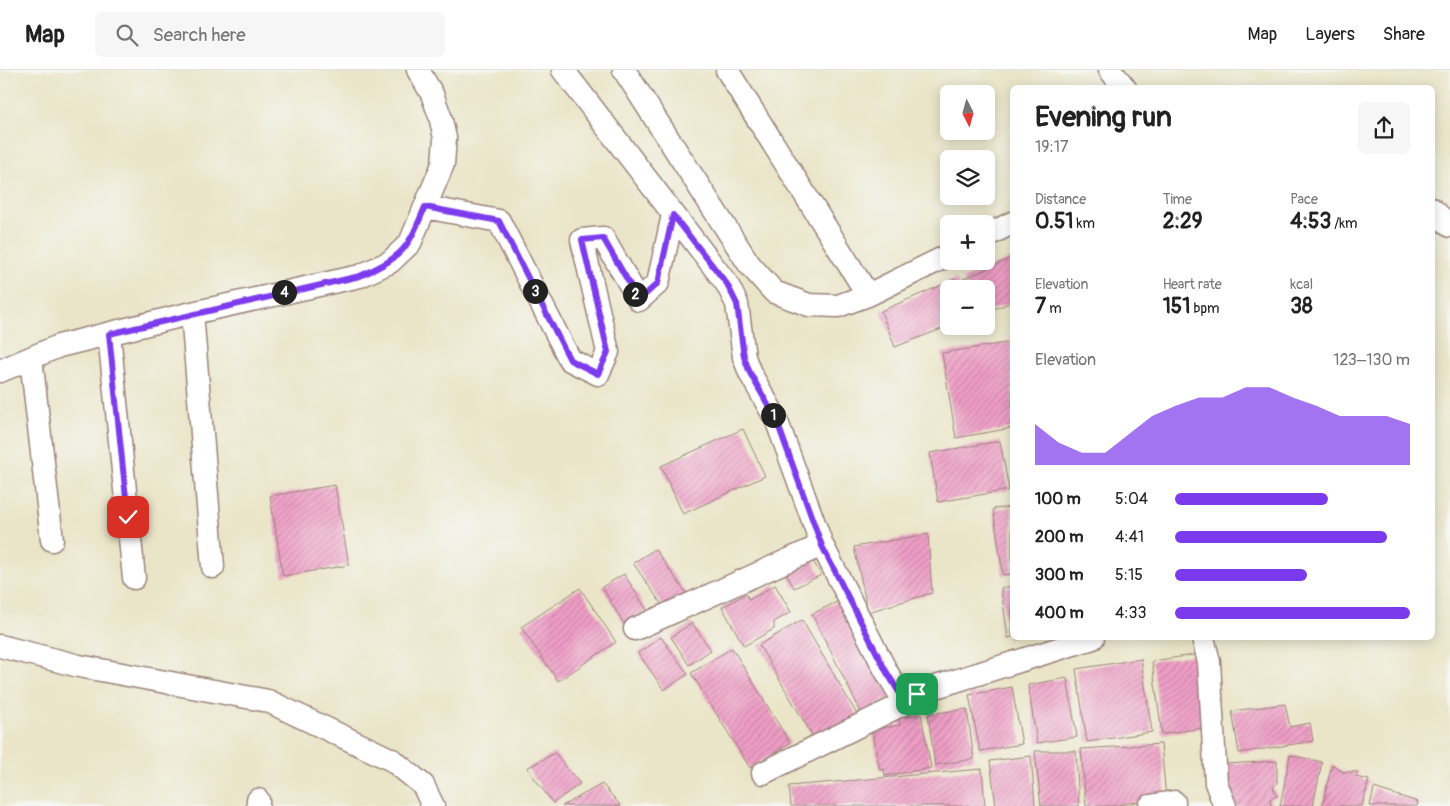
<!DOCTYPE html>
<html lang="en">
<head>
<meta charset="utf-8">
<style>
  body { margin:0; font-family:Pangolin,sans-serif; background:#f6f6f6; color:#222; height:100vh; display:flex; flex-direction:column; font-size:19px; white-space:nowrap }
  * { box-sizing:border-box; margin:0 }
  p { font-size:16px; color:#767676 }
  .icon { flex:none; width:28px; height:28px; fill:none; stroke:currentColor; stroke-width:2; stroke-linecap:round; stroke-linejoin:round }
  .map { position:relative; flex:1; overflow:hidden }
  .sheet { position:absolute; left:1010px; top:15px; width:425px; height:555px; display:flex; flex-direction:column; background:#fff; border-radius:8px; box-shadow:0 2px 12px #0003 }
  .sheet>* { flex:none }
  .needle { width:32px; rotate:174deg }
  .controls { position:absolute; left:940px; top:15px; display:grid; gap:10px }
  .controls a { display:grid; place-items:center; width:55px; height:55px; border-radius:8px; background:#fff; box-shadow:0 2px 12px #0003; font-size:25px }
  .pin { position:absolute; display:grid; place-items:center; width:42px; height:42px; color:#fff; margin:-21px; border-radius:10px; box-shadow:0 2px 8px #0006 }
  .km { position:absolute; width:25px; height:25px; margin:-12px; border-radius:50%; background:#222; color:#fff; font-size:14px; line-height:25px; text-align:center }
  .round { display:grid; place-items:center; flex:none; width:52px; height:52px; border-radius:8px; background:#f6f6f6 }
  .overview { display:flex; align-items:center; justify-content:space-between; height:85px; padding:0 25px }
  h1 { font-size:28px; font-weight:800; line-height:38px }
  .stats { display:grid; grid-template-columns:repeat(3,1fr); gap:8px; height:85px; padding:5px 25px }
  .stats div { display:grid; align-content:center }
  .stats b { font-size:21px; font-weight:800 }
  .stats small { font-size:14px; font-weight:400 }
  .stats p { font-size:14px }
  .chart { height:140px; padding:10px 25px }
  .chart p { display:flex; justify-content:space-between }
  .chart svg { width:100%; height:90px; margin-top:5px; fill:#7c3aed; opacity:.7 }
  ul { padding:0 25px; list-style:none; font-size:16px }
  li { display:grid; grid-template-columns:80px 60px 1fr; align-items:center; height:38px }
  li i { height:12px; border-radius:6px; background:#7c3aed }
  header { display:flex; align-items:center; gap:30px; box-sizing:border-box; height:70px; padding:0 25px; background:#fff; border-bottom:1px solid #e0e0e0 }
  header strong { font-size:24px }
  nav { display:flex; gap:28px; margin-inline-start:auto; font-size:18px }
  .search { width:350px; height:45px; background:#f6f6f6; display:flex; align-items:center; gap:12px; box-sizing:border-box; padding:0 18px; border-radius:8px; color:#767676; font-size:19px }
  .map>svg:first-child { display:block }
</style>
</head>
<body>
<header>
<strong>Map</strong>
<div class="search"><svg class="icon" aria-label="search" viewBox="0 0 24 24"><circle cx="10" cy="10" r="6"/><path d="M15 15l6 6"/></svg>Search here</div>
<nav><a>Map</a><a>Layers</a><a>Share</a></nav>
</header>
<div class="map">
<svg width="1450" height="736" viewBox="0 0 1450 736">
  <defs>
    <pattern id="building-hatch" width="6" height="6" patternUnits="userSpaceOnUse" patternTransform="scale(1.25)"><rect width="6" height="6" fill="#ef9ec6"/><path d="M-1 1l2-2M0 6l6-6M5 7l2-2" fill="none" stroke="#c480a1"/></pattern>
  </defs>
  <rect width="100%" height="100%" fill="#f6f6f2"/>
  <filter id="ink" filterUnits="userSpaceOnUse"><feTurbulence type="fractalNoise" baseFrequency=".02" numOctaves="2"/><feDisplacementMap in="SourceGraphic" scale="10" xChannelSelector="R" yChannelSelector="G"/><feConvolveMatrix kernelMatrix="1 2 1 2 8 2 1 2 1" color-interpolation-filters="sRGB"/></filter>
  <filter id="wash" filterUnits="userSpaceOnUse"><feTurbulence type="fractalNoise" baseFrequency=".0096" numOctaves="4" result="noise"/><feDisplacementMap in="SourceGraphic" scale="20" xChannelSelector="R" yChannelSelector="G"/><feGaussianBlur stdDeviation="1.12" result="paint"/><feColorMatrix in="noise" values="0 0 0 0 0 0 0 0 0 0 0 0 0 0 0 0 0 1.4 0 .05"/><feComposite in="paint" operator="in"/></filter>
  <g filter="url(#wash)">
    <rect width="100%" height="100%" fill="#eae5c8"/>
    <g id="blocks">
      <path fill="url(#building-hatch)" d="M1012,188v44l-26,10v-23h-18l-5,-10z
        M956,209l4,10h-11v37l-54,21 -14,-36z
        M1012,272v86l-56,10 -14,-85z
        M743,359l22,47 -82,38 -22,-48z
        M1000,371l9,49 -71,12 -8,-49z
        M335,415l14,80 -66,11 -13,-80z
        M1012,437v67l-9,1 -10,-66z
        M928,464l4,59 -64,19 -14,-65z
        M655,479l34,48 -22,15 -34,-49z
        M811,487l10,18 -27,13 -9,-17z
        M624,504l23,36 -23,14 -22,-37z
        M775,515l16,27 -17,10v7l-30,17 -22,-39 24,-13 3,6z
        M1012,516v51l-4,1 -7,-50z
        M580,518l36,54 -58,39 -37,-54z
        M841,530l50,97 -30,15 -49,-98z
        M802,550l56,96 -43,24 -56,-95z
        M692,553l19,27 -22,15 -18,-28z
        M661,567l27,37 -24,16 -26,-37z
        M732,578l58,95 -40,25 -59,-95z
        M1200,584l10,73 -48,7 -10,-73z
        M1141,589l11,73 -65,10 -11,-73z
        M1067,608l10,59 -40,6 -9,-58z
        M1012,617l10,57 -42,7 -11,-56z
        M1285,634l5,23 20,-4 3,18 -74,12 -7,-42z
        M967,639l7,50 -39,6 -7,-51z
        M921,644l10,54 -46,8 -1,-7 -4,1 -8,-40 28,-5 -1,-7z
        M1161,674l5,54 -56,8h-24l-5,-57z
        M1035,681h41l3,55h-38z
        M555,683l25,31 -27,19 -26,-35z
        M1290,685l32,7 -9,44h-33z
        M1031,686l4,50h-39l-6,-45z
        M1277,691v22l-4,4 4,9 -7,3 1,7h-37l-5,-4 -3,-38z
        M1332,694l11,8h15l-2,5 13,3 -7,26h-40z
        M982,699l3,37h-194l-2,-20z
        M602,714l19,22h-59z
        M1374,718l44,14 -1,4h-47z"/>
    </g>
  </g>
  <g filter="url(#ink)">
    <use href="#blocks" fill-opacity="0" stroke="#9a827a" stroke-width="1"/>
    <g fill="none" stroke-linecap="round" stroke-linejoin="round">
      <defs>
        <path id="minor" d="M563,0l164,214 10,20 7,53 6,16 26,46 46,126 64,126 19,32 21,-13 167,-52
          M624,0l125,194 25,28 35,13 29,1 30,-11 81,-40
          M727,0l141,225
          M1110,0l15,18
          M425,137l74,14 71,139 28,14 10,-22 -26,-112 21,-2 36,62 19,-17 15,-68
          M1432,139l18,17
          M986,166l26,-13
          M192,243l21,254
          M109,264l25,244
          M31,288l21,182
          M0,301l59,-25 133,-33 168,-37 30,-14 20,-19 33,-79 2,-26 -5,-22 -8,-22 -14,-24
          M635,559l187,-84
          M1203,568l6,24 7,121 9,23
          M0,576l79,20 189,35 124,59 31,25 10,21
          M763,703l142,-70
          M258,730v6
          M1150,736l24,-4v4"/>
      </defs>
      <use href="#minor" stroke="#9a827a" stroke-width="25"/>
      <use href="#minor" stroke="#fff" stroke-width="22"/>
    </g>
  </g>
  <g fill="none" stroke-linecap="round" stroke-linejoin="round" filter="url(#ink)">
    <defs>
      <path id="route" d="M128,447l-19,-183 251,-58c44,-20 47,-26 65,-69l74,14 71,139 28,14 10,-22 -26,-112 21,-2 36,62 19,-17 15,-68 54,69 10,20 7,53 6,16 26,46 46,127 64,125 19,31 12,-8"/>
    </defs>
    <use href="#route" stroke="#fff" stroke-width="10"/>
    <use href="#route" stroke="#7c3aed" stroke-width="6"/>
  </g>
</svg>
<div class="controls">
<a><svg class="needle" viewBox="-14 -14 28 28"><path d="M0-13l5 13h-10z" fill="#e53935"/><path d="M0 13l5-13h-10z" fill="#767676"/></svg></a>
<a><svg class="icon" aria-label="layers" viewBox="0 0 24 24"><path d="M12 4l9 5-9 5-9-5zM3 14l9 5 9-5"/></svg></a>
<a>+</a>
<a>−</a>
</div>
<div class="pin" style="left:917px;top:624px;background:#1e9e55"><svg class="icon" aria-label="arrive" viewBox="0 0 24 24"><path d="M6 21V4h12l-3 4 3 4H6"/></svg></div>
<div class="pin" style="left:128px;top:447px;background:#d93025"><svg class="icon" aria-label="check" viewBox="0 0 24 24"><path d="M5 12l5 5 9-10"/></svg></div>
<b class="km" style="left:773px;top:345px">1</b>
<b class="km" style="left:635px;top:224px">2</b>
<b class="km" style="left:535px;top:221px">3</b>
<b class="km" style="left:284px;top:222px">4</b>
<section class="sheet">
<div class="overview"><div><h1>Evening run</h1><p>19:17</p></div><a class="round"><svg class="icon" aria-label="share" viewBox="0 0 24 24"><path d="M12 15V3M7 8l5-5 5 5M5 13v7h14v-7"/></svg></a></div>
<div class="stats">
<div><p>Distance</p><b>0.51<small> km</small></b></div>
<div><p>Time</p><b>2:29</b></div>
<div><p>Pace</p><b>4:53<small> /km</small></b></div>
</div>
<div class="stats">
<div><p>Elevation</p><b>7<small> m</small></b></div>
<div><p>Heart rate</p><b>151<small> bpm</small></b></div>
<div><p>kcal</p><b>38</b></div>
</div>
<div class="chart"><p><span>Elevation</span>123–130 m</p>
<svg viewBox="0 0 160 44" preserveAspectRatio="none"><path d="M0 44V24L10 33L20 38L30 38L40 29L50 20L60 15L70 11L80 11L90 6L100 6L110 11L120 15L130 20L140 20L150 20L160 24V44z"/></svg>
</div>
<ul>
<li><b>100 m</b>5:04<i style="width:65%"></i></li>
<li><b>200 m</b>4:41<i style="width:90%"></i></li>
<li><b>300 m</b>5:15<i style="width:56%"></i></li>
<li><b>400 m</b>4:33<i style="width:100%"></i></li>
</ul>
</section>
</div>
</body>
</html>
